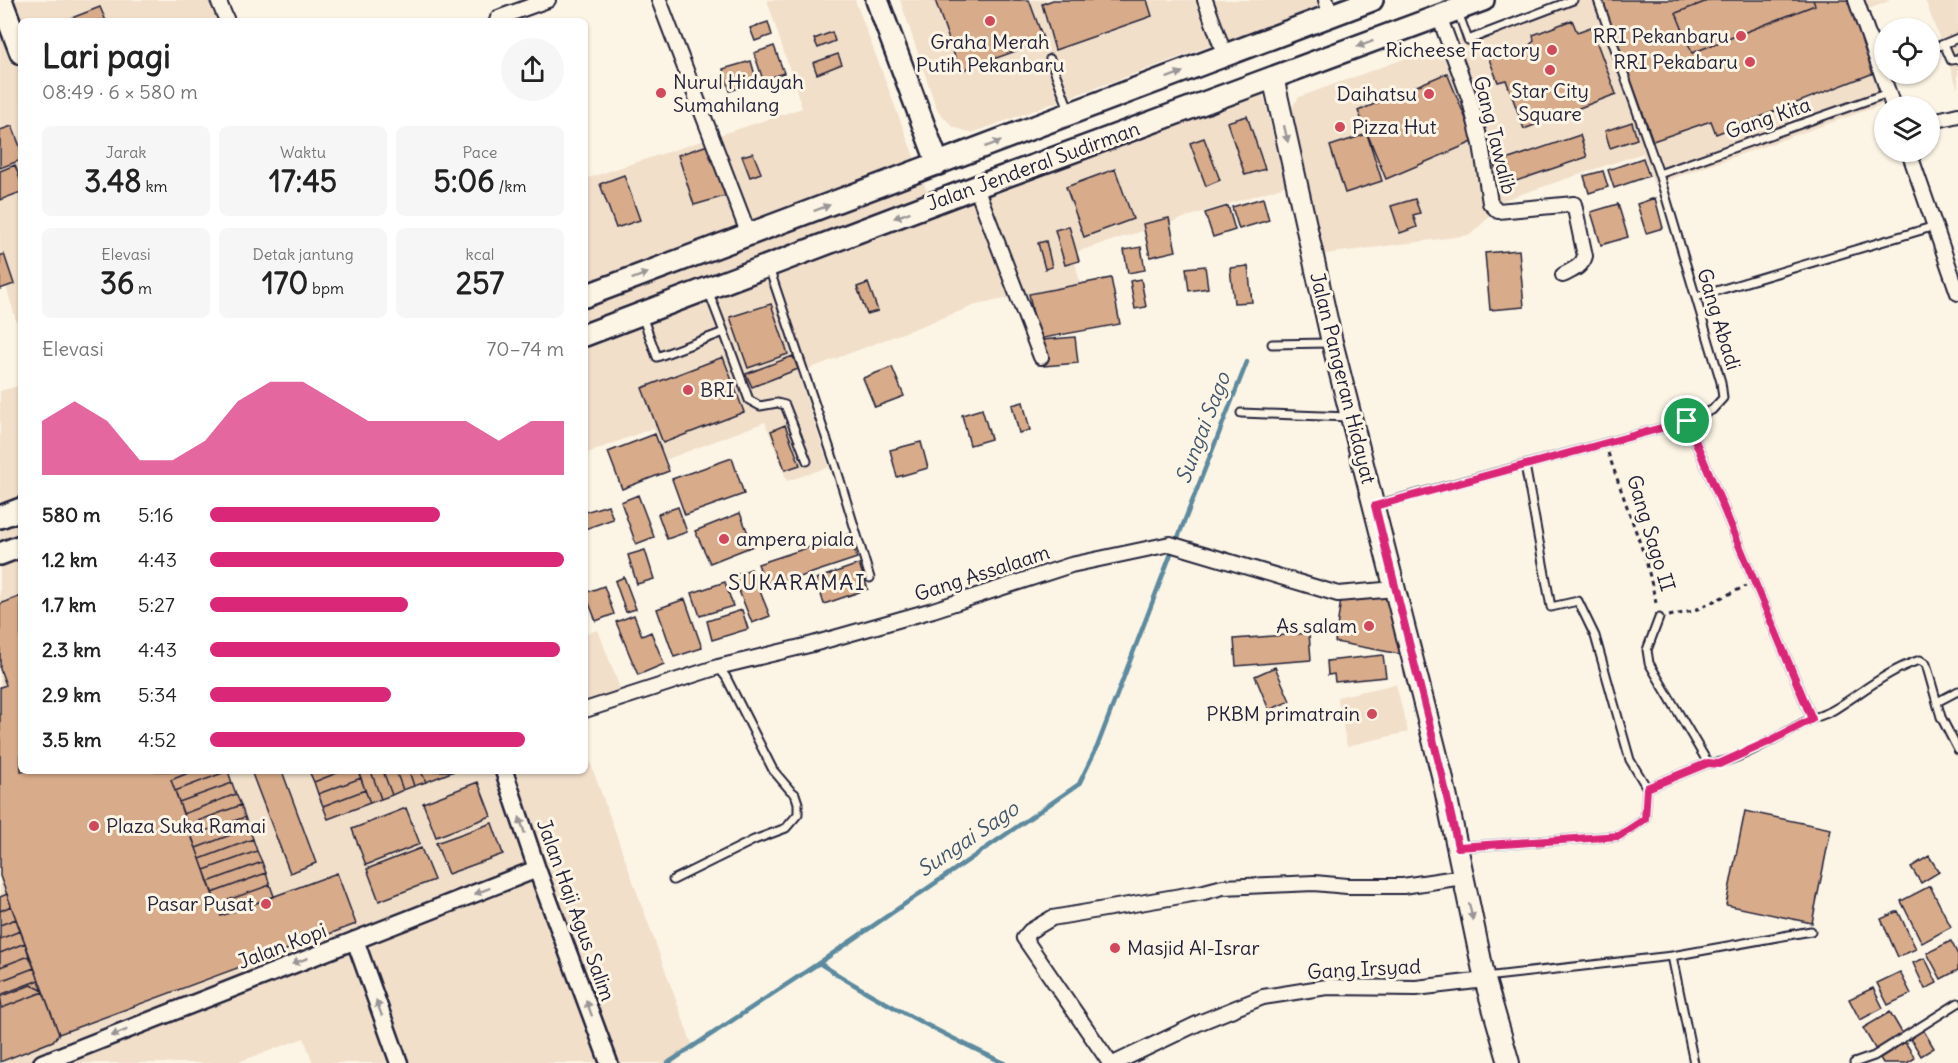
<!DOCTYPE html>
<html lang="id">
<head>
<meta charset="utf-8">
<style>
  body { margin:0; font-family:Delius,sans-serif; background:#f6f6f6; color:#222; height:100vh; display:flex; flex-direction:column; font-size:22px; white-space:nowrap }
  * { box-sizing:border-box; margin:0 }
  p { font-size:20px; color:#767676 }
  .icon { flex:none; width:33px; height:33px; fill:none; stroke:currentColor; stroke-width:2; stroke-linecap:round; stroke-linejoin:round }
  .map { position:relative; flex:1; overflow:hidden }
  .drawer { position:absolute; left:18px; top:18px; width:570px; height:756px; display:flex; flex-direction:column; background:#fff; border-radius:9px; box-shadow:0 2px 4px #0004 }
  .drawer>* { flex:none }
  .tools { position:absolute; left:1874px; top:18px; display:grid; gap:12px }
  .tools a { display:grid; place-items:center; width:66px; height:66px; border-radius:50%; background:#fff; box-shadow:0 2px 4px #0004; font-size:30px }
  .pin { position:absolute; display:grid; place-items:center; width:51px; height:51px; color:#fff; margin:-26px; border:3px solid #fff; border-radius:50%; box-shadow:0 2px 6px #0007 }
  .round { display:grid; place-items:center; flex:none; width:63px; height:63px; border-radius:32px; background:#f6f6f6 }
  .headline { display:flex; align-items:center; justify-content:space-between; height:102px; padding:0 24px }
  h1 { font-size:33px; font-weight:800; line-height:45px }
  .figures { display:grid; grid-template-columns:repeat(3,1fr); gap:9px; height:102px; padding:6px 24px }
  .figures div { display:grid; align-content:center; border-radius:9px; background:#f6f6f6; text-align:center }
  .figures b { font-size:30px; font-weight:800 }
  .figures small { font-size:16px; font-weight:400 }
  .figures p { font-size:16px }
  .chart { height:168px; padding:12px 24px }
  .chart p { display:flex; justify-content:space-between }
  .chart svg { width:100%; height:108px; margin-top:6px; fill:#db2777; opacity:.7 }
  ul { padding:0 24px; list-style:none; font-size:20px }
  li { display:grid; grid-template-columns:96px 72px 1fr; align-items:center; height:45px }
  li i { height:15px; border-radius:8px; background:#db2777 }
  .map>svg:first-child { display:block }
</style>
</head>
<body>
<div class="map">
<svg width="1958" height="1063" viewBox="0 0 1958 1063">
  <rect width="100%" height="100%" fill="#fcf5e5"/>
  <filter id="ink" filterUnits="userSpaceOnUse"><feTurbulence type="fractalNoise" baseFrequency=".0167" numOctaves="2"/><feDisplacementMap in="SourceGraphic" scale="12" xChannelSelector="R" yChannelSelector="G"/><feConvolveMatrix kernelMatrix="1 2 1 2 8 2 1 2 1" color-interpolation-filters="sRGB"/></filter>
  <g filter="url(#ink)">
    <path fill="#f1dfca" d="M0,0h218l9,21h-206v316l-21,-71z
      M767,0h88l73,194 330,-123 27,115 -212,67 7,30 -104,22 -178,68 31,94 -42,14 -22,-59 -100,38 -12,-32 -68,26v-275l217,-71z
      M900,0h298l15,45 -241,88 -19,-6 -16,-17z
      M1209,0h146l-130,47z
      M1566,0h325l-37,15 33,88 -233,82 -11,-32 -145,49 -13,19 -15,14 -152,20 -30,-142 11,-16z
      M1925,0h33v89z
      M21,385v386h564v-23l108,299 -18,16h-362l-9,-25 -68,25h-236v-672z
      M598,630l23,61 -36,13v-70z
      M1396,684l12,48 -61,14 -10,-49z"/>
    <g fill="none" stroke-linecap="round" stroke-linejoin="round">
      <path stroke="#5c8a9f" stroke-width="4.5" d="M1177,540l70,-178
        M819,963c59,38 121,70 185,100
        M668,1063l151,-100 260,-179 18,-37 75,-196"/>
    </g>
    <path fill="#d8ab8a" stroke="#22223b" stroke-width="1.5" d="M935,0h94l15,41 -84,30z
      M1053,0h94l5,16 -97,34 -13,-46z
      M1602,0h108l-34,13 16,40 123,-48 -2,-5h40l26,71 -163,63 -5,-13 -58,20z
      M1602,0h251l26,71 -163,63 -5,-13 -58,20z
      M1710,0h103l2,5 -123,48 -16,-40z
      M100,7l6,14h-42z
      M1572,20l5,12 14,-5 25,67 -92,35 -18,-49 -8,2 -9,-23 27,-10 2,4 6,-3 10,-9 -1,-6z
      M768,22l4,13 -17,6 -5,-13z
      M832,32l3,9 -17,7 -4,-9z
      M774,46l10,27 -21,7 -9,-27z
      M838,54l4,10 -25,10 -4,-11z
      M751,61l6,21 -27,9 -7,-22z
      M1447,73l28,68 -89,38 -28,-68z
      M1247,116l18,53 -20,6 -18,-53z
      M1632,122l5,17 -27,9 -5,-17z
      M12,126l9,23v11l-21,8v-38z
      M1367,134l15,47 -37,12 -15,-47z
      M1580,135l7,22 -86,29 -7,-22z
      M1204,138l16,42 -14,6 -16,-43z
      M708,145l17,51 -31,9 -16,-50z
      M753,153l8,20 -11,4 -8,-21z
      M1643,158l6,18 -35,12 -6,-18z
      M15,165l6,17v10l-21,8v-29z
      M1115,169l18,50 -49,18 -18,-50z
      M1603,171l5,16 -19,6 -5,-17z
      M624,175l16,45 -24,8 -16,-44z
      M1263,198l6,22 -30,9 -7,-22z
      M1655,198l8,30 -17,5 -9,-29z
      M1415,199l5,14 -7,2 4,12 -17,6 -9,-27z
      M1618,204l10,33 -27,8 -10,-33z
      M1228,206l7,24 -22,7 -8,-24z
      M1169,218l7,33 -26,6 -7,-33z
      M1069,226l10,35 -14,4 -10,-35z
      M1046,241l6,26 -7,2 -7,-26z
      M1141,247l4,23 -17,3 -4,-23z
      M1519,250l5,57 -34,3 -5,-57z
      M4,254l10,30 -14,5v-33z
      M1205,266l3,22 -19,3 -3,-23z
      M1248,266l4,36 -18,1 -4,-35z
      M1111,278l9,46 -82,15 -9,-45z
      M1141,279l5,28 -11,2 -5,-28z
      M868,283l10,28 -11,3 -10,-27z
      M771,304l17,50 -40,14 -18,-51z
      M1075,337l3,26 -34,3 -2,-26z
      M793,356l5,13 -46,18 -6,-13z
      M723,357l21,55 -81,31 -21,-55z
      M892,367l12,29 -29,11 -12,-29z
      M1023,402l7,28 -11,3 -7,-28z
      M982,409l9,30 -21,6 -8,-30z
      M785,425l15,40 -15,5 -14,-39z
      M655,434l14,37 -47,18 -14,-37z
      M921,442l7,26 -31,9 -7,-27z
      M732,458l12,36 -59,21 -13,-36z
      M638,495l16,42 -18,7 -15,-42z
      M608,505l5,14 -28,10v-17z
      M678,507l9,25 -20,7 -9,-25z
      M740,513l13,33 -43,17 -15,-32z
      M849,534l8,24 -90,30 -9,-24z
      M645,550l9,29 -17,5 -9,-29z
      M859,564l9,25 -44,15 -8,-25z
      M751,569l19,47 -18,7 -19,-47z
      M624,577l12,32 -10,3 -11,-31z
      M725,582l8,24 -33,10 -8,-23z
      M604,586l10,28 -18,7 -11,-28z
      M1387,594l13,60 -65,-12 6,-43z
      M21,596v175h172l-22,9 50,136 116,-43 19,51 -297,110 -59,-158v-189l6,-2 -6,-16v-65z
      M685,599l17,49 -28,9 -17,-48z
      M742,610l6,19 -36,11 -5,-19z
      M634,615l8,21 9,-4 13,32 -26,11 -22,-53z
      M1309,633l2,27 -75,6 -2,-27z
      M1383,655l3,22 -51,5 -1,-8 -6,1 -1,-14z
      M1275,667l15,34 -21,9 -14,-34z
      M193,771h35l-53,20 -4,-11z
      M228,771l4,12 -53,19 -4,-11z
      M251,771h31l34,92 -26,10z
      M309,771h33l-28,11z
      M342,771h16l3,7 -43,16 -4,-12z
      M358,771h13l10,28 -11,4z
      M371,771h12l9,24 -11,4z
      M383,771h13l7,19 -11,5z
      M396,771h13l5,15 -11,4z
      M409,771h12l5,11 -12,4z
      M421,771h33l-28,11z
      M361,778l4,12 -42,16 -5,-12z
      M478,782l13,34 -55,21 -13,-34z
      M232,783l4,11 -53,20 -4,-12z
      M365,790l5,13 -42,16 -5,-13z
      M236,794l5,11 -54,20 -4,-11z
      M241,805l4,12 -54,19 -4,-11z
      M406,808l14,36 -54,21 -14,-36z
      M1745,811l86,18 -19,94 -86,-18z
      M245,817l4,11 -53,20 -5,-12z
      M492,823l11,31 -55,20 -12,-31z
      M249,828l4,11 -53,20 -4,-11z
      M253,839l4,12 -53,19 -4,-11z
      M421,848l13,32 -55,21 -12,-32z
      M257,851l5,11 -54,20 -4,-12z
      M1929,856l10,16 -18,11 -10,-16z
      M262,862l4,11 -54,20 -4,-11z
      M266,873l4,12 -53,19 -5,-11z
      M270,885l4,11 -53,20 -4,-12z
      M1930,886l21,41 -29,16 -21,-42z
      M7,894l4,12 -11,5v-14z
      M11,906l5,13 -16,6v-14z
      M1898,911l18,38 -18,8 -17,-38z
      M16,919l4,12 -20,8v-14z
      M20,931l5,12 -25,10v-14z
      M1951,941l7,14v15l-17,9 -14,-26z
      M25,943l4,13 -29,11v-14z
      M29,956l5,12 -34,13v-14z
      M1925,958l12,25 -12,6 -12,-26z
      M34,968l5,12 -39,15v-14z
      M1900,972l11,22 -23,11 -11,-22z
      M39,980l4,12 -41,16 -2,-13z
      M31,985l9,4 3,3 16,42 -6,7 -53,21v-65z
      M1873,988l10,20 -23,12 -11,-21z
      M1890,1012l14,24 -27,16 -14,-24z
      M1922,1028l12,20 -13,8 -12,-20z
      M1905,1042l10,16 -8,5h-24l-3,-5z"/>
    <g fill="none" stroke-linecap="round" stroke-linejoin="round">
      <defs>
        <path id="service" d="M1458,12l10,28 105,-40
          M1944,44l7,16 7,-1
          M1929,50l29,-12
          M1050,59l20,53
          M1659,174l229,-81
          M769,268l67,199 34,111
          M1696,297l239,-71
          M642,316l15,41 67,-25 -16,-42
          M724,332l25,68 11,6 17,-3 8,2 22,56
          M1272,344l57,-1
          M1241,413l108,4
          M1687,421l125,298
          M1525,465l26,142 27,-6 17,35 35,124 17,28
          M1376,505l311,-84 25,-11 11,-12 -2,-16 -62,-208 -61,-174
          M1659,618l-12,32 2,13 59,100c22,4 79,-32 101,-43 9,-4 18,-6 26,-11 26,-16 55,-40 85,-49l6,4 15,53 17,33
          M1937,702l21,-11
          M1458,847l161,-11 26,-17 2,-31 61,-25
          M673,880l81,-40 32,-12 12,-14v-11l-3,-9 -5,-4 -17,-20 -47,-93 -8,-10
          M1672,956l22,107
          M1485,977l187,-21 139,-25
          M1854,1063l20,-7 84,-53"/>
        <path id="minor" d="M218,0l9,21
          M659,0l90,235
          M1205,0l20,56
          M1326,0l5,15
          M1856,0l37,106
          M1439,16l30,81 12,47 9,59 8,8 76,-7 11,52c-3,11 -13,14 -22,19
          M497,21l1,-3 50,-18
          M1929,122l29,-7
          M1909,152l49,141
          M976,187l65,170
          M585,710l133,-43 95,-23 120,-34 138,-45 99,-21 168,50 57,-5
          M1110,1063l-86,-125 6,-7 22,-13 152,-26 19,-5 91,-4 33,3h56l60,-9
          M1115,1063l86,-41 62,-25 64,-10 89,1 69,-8"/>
        <path id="tertiary" d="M504,771l33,98 72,194
          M355,940l44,123
          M42,1063l495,-194"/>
        <path id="secondary" d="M1273,77l59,265 110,433 43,205 24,83"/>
        <path id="primary" d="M1,0l20,53
          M877,0l61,164
          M585,296l787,-296
          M585,335l391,-148 507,-187
          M0,517l21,-8
          M0,554l21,-8"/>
      </defs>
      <use href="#service" stroke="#22223b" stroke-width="11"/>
      <use href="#minor" stroke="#22223b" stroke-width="18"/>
      <use href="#tertiary" stroke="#22223b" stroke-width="21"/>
      <use href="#secondary" stroke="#22223b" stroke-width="24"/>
      <use href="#primary" stroke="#22223b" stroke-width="26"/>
      <path stroke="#22223b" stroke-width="3" stroke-dasharray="4.5 4.5" stroke-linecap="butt" d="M1608,453l38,107 11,47
        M1669,616l24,-5 53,-25"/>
      <use href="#service" stroke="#fcf5e5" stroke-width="7"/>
      <use href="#minor" stroke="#fcf5e5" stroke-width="14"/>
      <use href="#tertiary" stroke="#fcf5e5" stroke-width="16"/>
      <use href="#secondary" stroke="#fcf5e5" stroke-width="20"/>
      <use href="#primary" stroke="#fcf5e5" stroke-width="21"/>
    </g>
    <defs><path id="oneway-solid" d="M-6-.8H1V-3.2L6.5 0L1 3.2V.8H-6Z" transform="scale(1.5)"/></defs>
    <g fill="#9a9698">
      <use href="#oneway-solid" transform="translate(1365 44) rotate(160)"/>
      <use href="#oneway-solid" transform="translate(1175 75) rotate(-21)"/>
      <use href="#oneway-solid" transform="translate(1286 134) rotate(77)"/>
      <use href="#oneway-solid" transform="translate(993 144) rotate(-20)"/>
      <use href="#oneway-solid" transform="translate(822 208) rotate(-21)"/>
      <use href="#oneway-solid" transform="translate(902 215) rotate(159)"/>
      <use href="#oneway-solid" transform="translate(640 276) rotate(-21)"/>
      <use href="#oneway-solid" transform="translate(522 825) rotate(-108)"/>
      <use href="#oneway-solid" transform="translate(482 891) rotate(159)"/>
      <use href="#oneway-solid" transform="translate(1471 912) rotate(77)"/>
      <use href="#oneway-solid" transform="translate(300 961) rotate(159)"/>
      <use href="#oneway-solid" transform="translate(379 1008) rotate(-110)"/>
      <use href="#oneway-solid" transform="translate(589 1008) rotate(-110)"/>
      <use href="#oneway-solid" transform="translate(119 1033) rotate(158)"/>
    </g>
  </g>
  <g fill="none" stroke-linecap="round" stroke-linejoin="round" filter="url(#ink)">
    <defs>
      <path id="route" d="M1687,421l125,298 -44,23 -49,22 -11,-1 -61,25 -2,31 -26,17 -161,11 -16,-72 -67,-269z"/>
    </defs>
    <use href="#route" stroke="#fff" stroke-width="12"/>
    <use href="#route" stroke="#db2777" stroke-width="8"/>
  </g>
  <g fill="#d1495b" stroke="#fcf5e5" stroke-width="2">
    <circle cx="990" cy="21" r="6"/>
    <circle cx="1741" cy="36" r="6"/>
    <circle cx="1552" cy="50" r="6"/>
    <circle cx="1750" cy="62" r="6"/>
    <circle cx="1550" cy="70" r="6"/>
    <circle cx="661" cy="93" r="6"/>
    <circle cx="1429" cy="94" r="6"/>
    <circle cx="1340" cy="127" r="6"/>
    <circle cx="688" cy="390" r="6"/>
    <circle cx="724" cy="539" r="6"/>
    <circle cx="1369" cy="626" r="6"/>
    <circle cx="1372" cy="714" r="6"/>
    <circle cx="94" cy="826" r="6"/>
    <circle cx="266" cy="904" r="6"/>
    <circle cx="1115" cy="948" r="6"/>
  </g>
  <g text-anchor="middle" stroke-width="6" stroke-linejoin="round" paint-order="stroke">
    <g font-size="20" fill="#22223b" stroke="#fcf5e5" text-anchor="end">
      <text x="1729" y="43">RRI Pekanbaru</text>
      <text x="990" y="49" text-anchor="middle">Graha Merah<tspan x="990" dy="23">Putih Pekanbaru</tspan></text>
      <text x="1540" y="57">Richeese Factory</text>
      <text x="1738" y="69">RRI Pekabaru</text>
      <text x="673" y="89" text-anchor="start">Nurul Hidayah<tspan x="673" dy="23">Sumahilang</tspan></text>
      <text x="1550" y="98" text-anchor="middle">Star City<tspan x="1550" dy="23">Square</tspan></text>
      <text x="1417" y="101">Daihatsu</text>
      <text x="1352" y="134" text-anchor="start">Pizza Hut</text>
      <text x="700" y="397" text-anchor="start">BRI</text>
      <text x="736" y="546" text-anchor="start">ampera piala</text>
      <text x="1357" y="633">As salam</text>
      <text x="1360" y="721">PKBM primatrain</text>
      <text x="106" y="833" text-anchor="start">Plaza Suka Ramai</text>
      <text x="254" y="911">Pasar Pusat</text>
      <text x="1127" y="955" text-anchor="start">Masjid Al-Israr</text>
    </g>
    <g font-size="20" fill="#22223b" stroke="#fcf5e5">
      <text transform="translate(1768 118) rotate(-19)" y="7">Gang Kita</text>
      <text transform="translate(1495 135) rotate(76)" y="7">Gang Tawalib</text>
      <text transform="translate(1033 166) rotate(-20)" y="7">Jalan Jenderal Sudirman</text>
      <text transform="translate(1719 319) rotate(73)" y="7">Gang Abadi</text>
      <text transform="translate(1343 378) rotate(76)" y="7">Jalan Pangeran Hidayat</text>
      <text transform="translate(1651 533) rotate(73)" y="7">Gang Sago II</text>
      <text transform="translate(982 573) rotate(-18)" y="7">Gang Assalaam</text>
      <text transform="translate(576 910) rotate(70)" y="7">Jalan Haji Agus Salim</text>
      <text transform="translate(282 946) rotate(-21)" y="7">Jalan Kopi</text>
      <text transform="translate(1364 969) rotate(-3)" y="7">Gang Irsyad</text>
    </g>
    <g font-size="21" font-style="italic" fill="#3f566d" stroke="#fcf5e5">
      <text transform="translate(1203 428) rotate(-69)" y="7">Sungai Sago</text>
      <text transform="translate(968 839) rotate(-34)" y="7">Sungai Sago</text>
    </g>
    <g font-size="22" letter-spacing="1.5" fill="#22223b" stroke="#fcf5e5">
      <text x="797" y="590">SUKARAMAI</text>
    </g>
  </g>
</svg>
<div class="tools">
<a><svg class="icon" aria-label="locate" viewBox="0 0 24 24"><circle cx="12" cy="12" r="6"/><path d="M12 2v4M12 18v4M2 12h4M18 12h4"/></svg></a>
<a><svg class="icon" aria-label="layers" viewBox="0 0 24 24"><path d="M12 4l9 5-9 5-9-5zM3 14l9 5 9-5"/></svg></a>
</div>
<div class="pin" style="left:1687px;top:421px;background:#1e9e55"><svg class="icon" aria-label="arrive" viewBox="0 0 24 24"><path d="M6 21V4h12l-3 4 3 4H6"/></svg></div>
<section class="drawer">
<div class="headline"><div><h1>Lari pagi</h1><p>08:49 · 6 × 580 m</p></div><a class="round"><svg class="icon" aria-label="share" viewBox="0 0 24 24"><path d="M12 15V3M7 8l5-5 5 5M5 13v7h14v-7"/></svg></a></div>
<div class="figures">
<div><p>Jarak</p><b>3.48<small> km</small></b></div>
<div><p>Waktu</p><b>17:45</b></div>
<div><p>Pace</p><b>5:06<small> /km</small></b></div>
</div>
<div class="figures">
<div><p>Elevasi</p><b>36<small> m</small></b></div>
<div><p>Detak jantung</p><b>170<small> bpm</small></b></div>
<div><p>kcal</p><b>257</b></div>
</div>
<div class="chart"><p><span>Elevasi</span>70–74 m</p>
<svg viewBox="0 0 160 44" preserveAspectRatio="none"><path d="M0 44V22L10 14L20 22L30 38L40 38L50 30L60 14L70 6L80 6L90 14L100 22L110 22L120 22L130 22L140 30L150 22L160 22V44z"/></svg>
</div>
<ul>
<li><b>580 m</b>5:16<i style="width:65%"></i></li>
<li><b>1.2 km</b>4:43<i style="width:100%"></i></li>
<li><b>1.7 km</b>5:27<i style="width:56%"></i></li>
<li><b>2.3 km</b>4:43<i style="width:99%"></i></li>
<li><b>2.9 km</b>5:34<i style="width:51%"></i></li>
<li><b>3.5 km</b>4:52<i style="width:89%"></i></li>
</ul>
</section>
</div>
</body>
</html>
